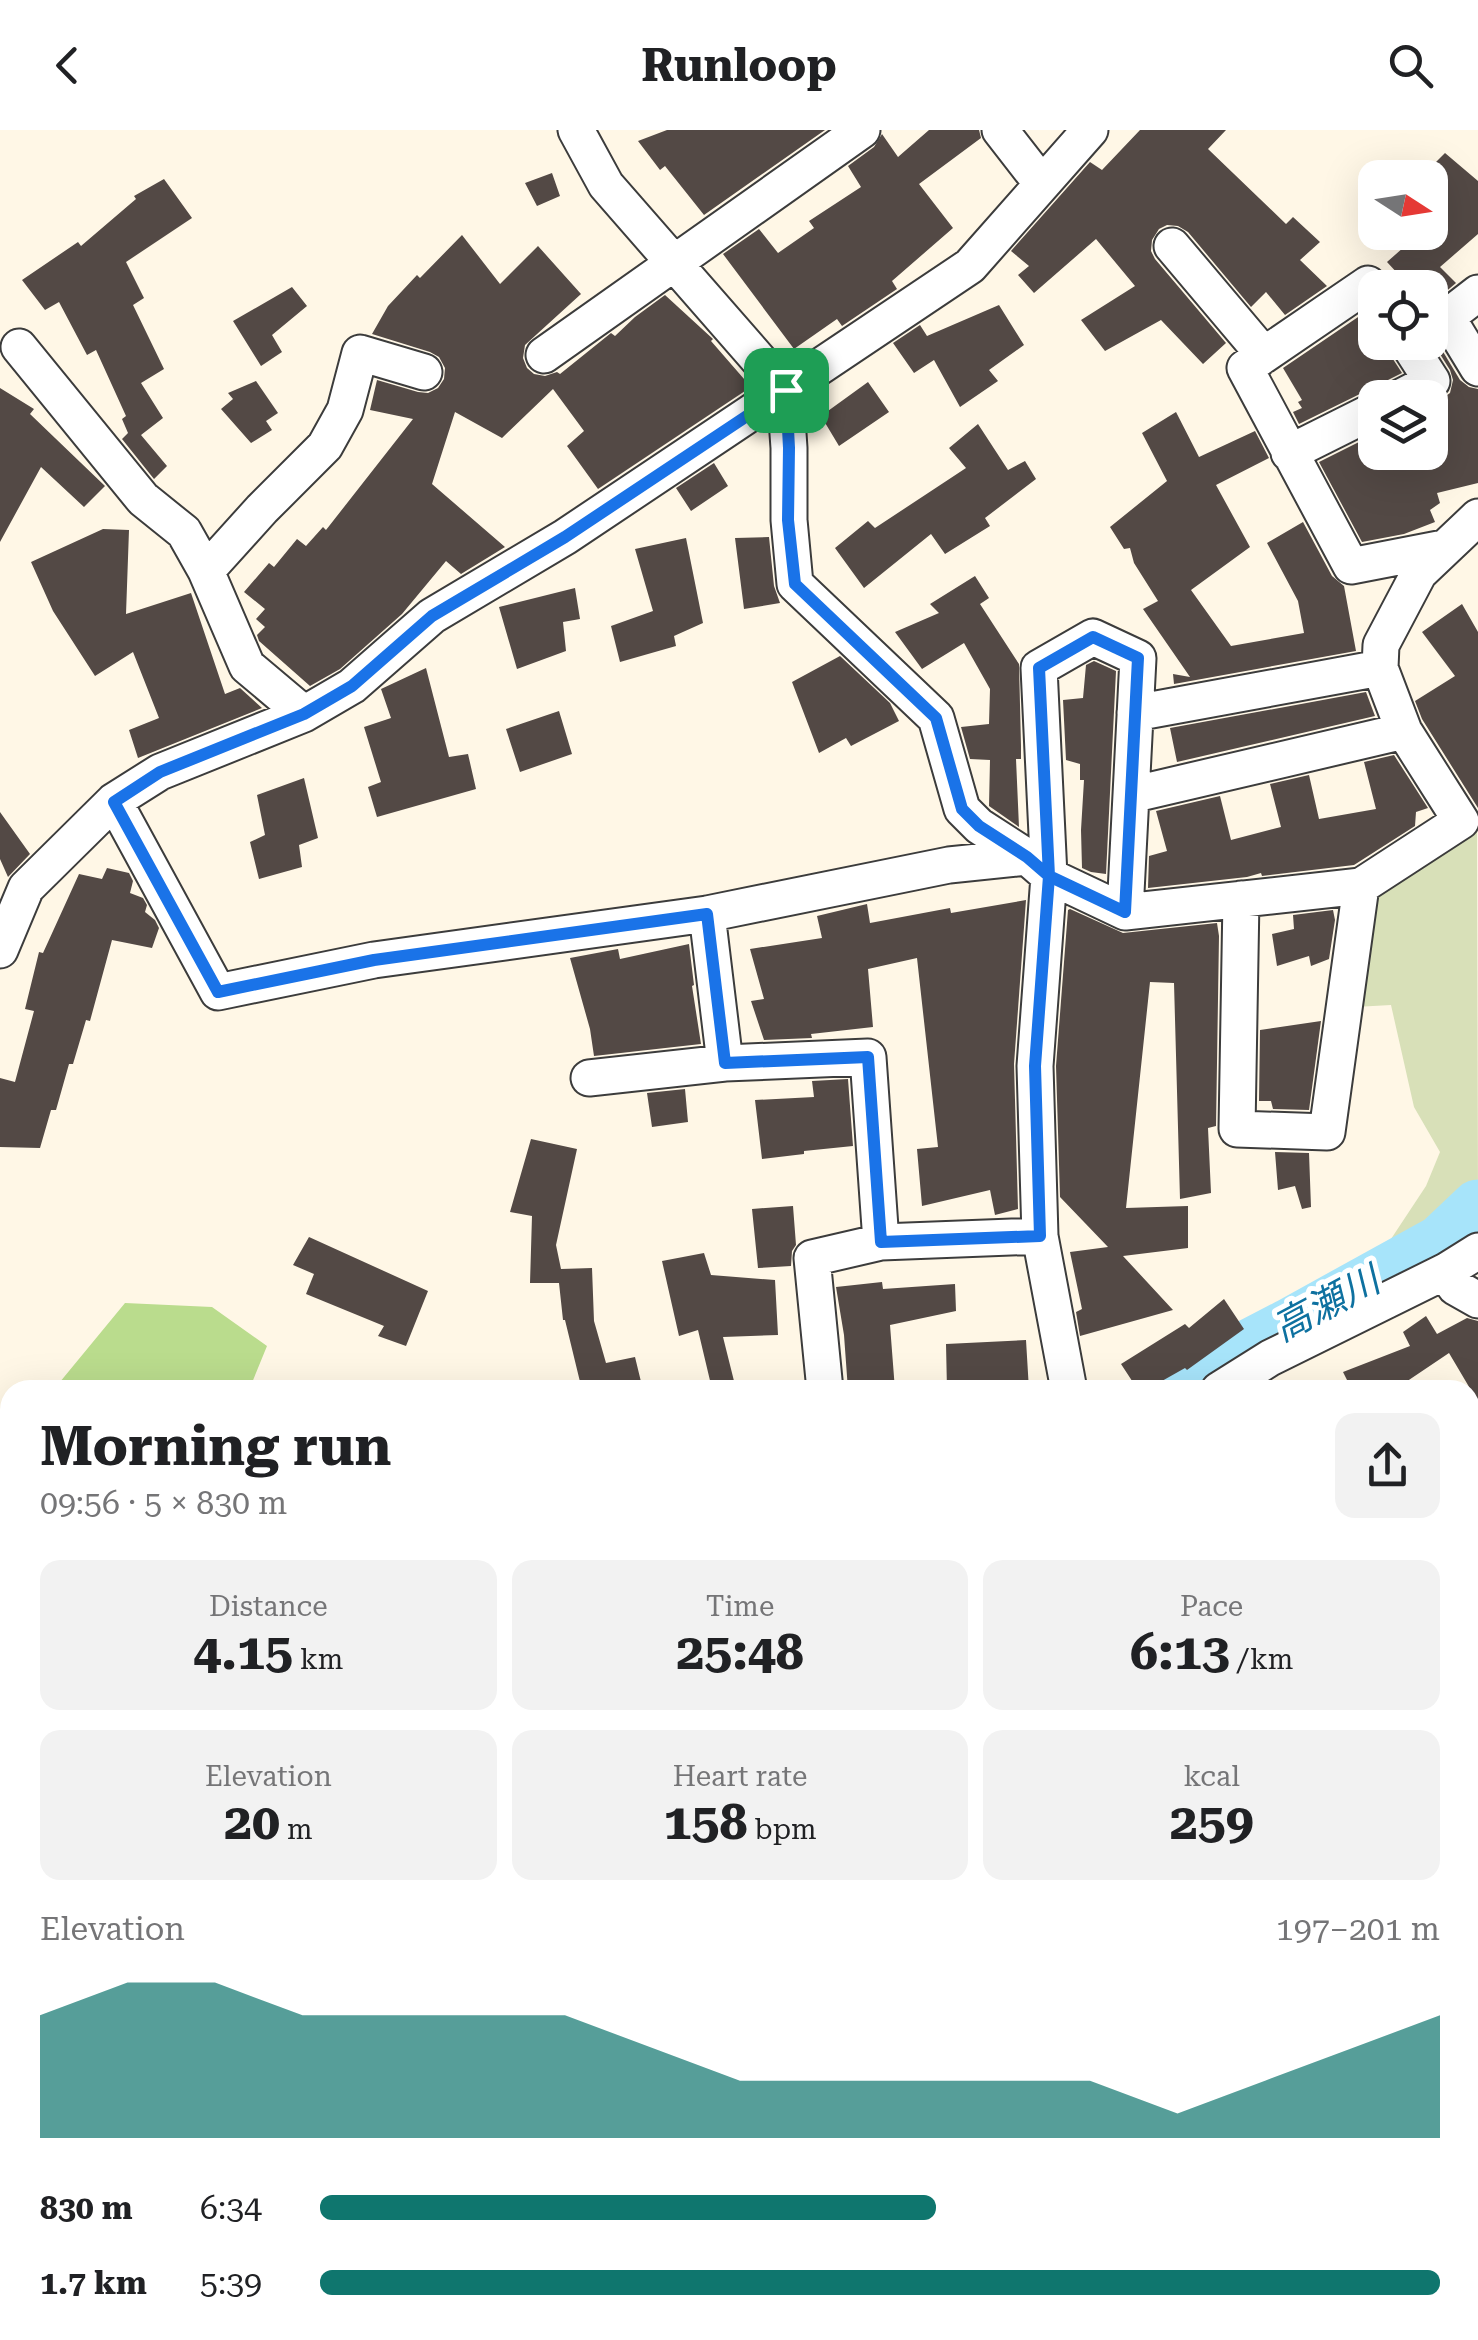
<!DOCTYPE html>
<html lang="en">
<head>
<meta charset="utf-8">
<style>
  body { margin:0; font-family:"Roboto Serif","Noto Sans JP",serif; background:#f2f2f2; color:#202124; height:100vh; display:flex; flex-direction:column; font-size:38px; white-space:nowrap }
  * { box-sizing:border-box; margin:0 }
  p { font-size:32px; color:#757577 }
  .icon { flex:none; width:55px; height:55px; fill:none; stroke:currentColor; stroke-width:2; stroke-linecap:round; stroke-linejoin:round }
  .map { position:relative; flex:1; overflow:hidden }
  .side { position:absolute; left:0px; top:1250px; width:1480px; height:960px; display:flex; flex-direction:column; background:#fff; border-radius:30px 30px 0 0; box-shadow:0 10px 40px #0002 }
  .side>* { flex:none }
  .needle { width:65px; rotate:102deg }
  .fabs { position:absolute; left:1358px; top:30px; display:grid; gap:20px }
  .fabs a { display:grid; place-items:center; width:90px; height:90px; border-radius:20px; background:#fff; box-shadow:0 10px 40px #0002; font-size:50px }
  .pin { position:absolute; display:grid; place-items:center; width:85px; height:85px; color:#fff; margin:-42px; border-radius:20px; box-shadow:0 5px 15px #0006 }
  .round { display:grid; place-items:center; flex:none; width:105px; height:105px; border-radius:20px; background:#f2f2f2 }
  .head { display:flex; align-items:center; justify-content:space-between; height:170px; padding:0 40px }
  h1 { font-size:55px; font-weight:700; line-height:75px }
  .figures { display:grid; grid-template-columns:repeat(3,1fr); gap:15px; height:170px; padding:10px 40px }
  .figures div { display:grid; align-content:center; border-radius:20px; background:#f2f2f2; text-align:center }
  .figures b { font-size:50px; font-weight:700 }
  .figures small { font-size:28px; font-weight:400 }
  .figures p { font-size:28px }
  .chart { height:280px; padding:20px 40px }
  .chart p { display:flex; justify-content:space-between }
  .chart svg { width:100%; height:180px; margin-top:10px; fill:#0f766e; opacity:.7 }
  ul { padding:0 40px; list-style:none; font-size:32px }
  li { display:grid; grid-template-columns:160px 120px 1fr; align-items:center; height:75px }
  li i { height:25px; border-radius:12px; background:#0f766e }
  header { display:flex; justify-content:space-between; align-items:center; height:130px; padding:0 40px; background:#fff; font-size:45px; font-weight:700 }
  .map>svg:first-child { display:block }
</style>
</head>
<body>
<header><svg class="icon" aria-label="back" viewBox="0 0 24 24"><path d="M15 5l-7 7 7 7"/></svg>Runloop<svg class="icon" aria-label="search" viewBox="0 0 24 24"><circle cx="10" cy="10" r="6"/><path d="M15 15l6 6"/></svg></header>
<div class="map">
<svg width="1478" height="2210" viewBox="0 0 1478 2210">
  <rect width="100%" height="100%" fill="#fff7e6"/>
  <path fill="#badc8d" d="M125,1173l87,4 55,39 -18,44h-199l5,-2z
    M10,1279v191l-10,-1v-175l2,-12z
    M0,1488l10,2v118l-10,-6z"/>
  <path fill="#d8e0b8" d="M1477,696l1,374 -39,37 -33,21 -17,-16 37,-56 14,-34 -26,-45 -23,-102 -36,2 18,-116z"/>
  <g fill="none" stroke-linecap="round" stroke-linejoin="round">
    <path stroke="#a7e4fa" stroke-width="55" d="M1166,1260l123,-64 152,-84 37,-35
      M0,1942l10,-6"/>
  </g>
  <path fill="#534945" d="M667,0h158l-121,85 -39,-49 -5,4 -22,-29z
    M929,0h50l2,8 -62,46 34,44 -61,53 5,8 -55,37 -5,-7 -43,30 -71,-95 36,-25 19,24 36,-25 -5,-7 52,-34 -13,-21 26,-19 8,-13 16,23z
    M1140,0h86l-18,19 78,75 7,-7 27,25 -20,18 27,26 -42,29 -19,-23 -15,15 -63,-75 -10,-6 -11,-1 -8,4 -7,11 -1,11 4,8 71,84 -23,21 -42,-44 -56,31 -24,-31 54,-34 -39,-47 -62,54 -16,-18 11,-9 -18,-15 79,-89 12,8z
    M1445,23l33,28v53l-38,33 16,16 -26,22v-17h-19l-24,-26 34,-30h9v-19l13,-11 -13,-20v-4h-3l-3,-4z
    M552,43l8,23 -23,10 -12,-23z
    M164,49l28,39 -66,44 18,36 -11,7 31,64 -23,14 22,35 -22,17 26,31 -13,13 -32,-40 6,-6 -6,-14 4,-3 -30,-66 -9,5 -28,-53 -14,8 -23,-30 56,-38 3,4 55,-47 -2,-3z
    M462,105l38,49 38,-38 43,48 -56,51 -2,13 4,10 7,6 11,2 12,-4 3,2 51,-41 4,3 20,-19 30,-22 48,44 -2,2 40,46 -153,102 -31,-43 17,-15 -31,-42 -51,49 -47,-26 -23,72 73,63 -44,27 -15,-13 -44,53 -62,55 -30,17 -51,-45 -2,-6 8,-8 -9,-8 9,-10 -21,-17 25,-29 5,4 23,-28 9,7 17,-19 3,3 87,-111 -43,-9 7,-30 41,12 10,1 10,-5 6,-9 1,-11 -6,-11 -9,-5 -58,-18 16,-28 29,-31 3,3z
    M292,157l15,19 -35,29 10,17 -21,14 -28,-45z
    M999,175l25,40 -35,25 9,11 -38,26 -26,-47 -20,13 -21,-30 27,-18 7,11z
    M1364,183l6,2 5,8v19h11l3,11 13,20 -14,7 -8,10 -14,1 -67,33 -6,-12 9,-4 -4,-6 4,-2 -19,-32z
    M1430,200l30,50 9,7 9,2v94l-41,10 3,10 -10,7 5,12 -31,12 -42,8 -43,-80 52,-26 4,16h59l-3,-13 13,-2 -8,-34 14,-10 3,-13 -3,-10 -20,-32z
    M256,251l22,32 -12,8 6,9 -21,13 -30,-34 12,-10 -5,-6z
    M868,252l21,30 -50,34 -18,-30z
    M0,258l34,21 -4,5 75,72 -21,21 -43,-40 -41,75z
    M1176,282l23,45 56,-26 14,27 -53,27 34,62 -59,43 40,56 73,-13 -6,-32 -31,-58 36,-21 29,54 12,10 12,65 -182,33 -1,-10 17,3 -47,-68 15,-8 -24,-38 -4,-15 -6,1 -14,-22 57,-46 -25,-48z
    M978,294l30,46 17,-9 11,18 -51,39 5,8 -45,28 -14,-20 -67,54 -29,-40 33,-27 7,7 91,-60 -17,-20z
    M714,333l14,23 -37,25 -15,-23z
    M103,399l26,1 -3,84 65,-21 34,101 15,-6 22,20 -124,50 -9,-28 30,-12 -26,-66 -38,24 -42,-65 -22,-49z
    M769,407l5,49 6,17 -36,6 -9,-71z
    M686,408l17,85 -29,13 2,10 -56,16 -9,-36 42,-15 -18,-62z
    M975,446l14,22 -9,6 39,60 2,82v13h-5l3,68 -30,-21 1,-46 -20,-1 -9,-32 28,-3 1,-35 -26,-46 -42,26 -27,-37 44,-19 -9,-9z
    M575,458l5,31 -17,3 3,29 -49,18 -18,-62z
    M1462,474l16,28v176l-56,-89 -7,-18 40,-25 -33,-44z
    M840,526l50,47 9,18 -48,25 -5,-8 -27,15 -27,-71z
    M1094,531l22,10 -10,203 -15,-2 -9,-4 -1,-38 3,-50h-4v-16l-14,-4 -3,-60 20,-2 3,-33z
    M426,538l23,89 19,-3 8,35 -99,28 -9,-30 13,-5 -17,-55 27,-9 -10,-29z
    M1366,562l9,24 -198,46 -7,-34z
    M559,581l13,43 -52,18 -14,-43z
    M1394,625l34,53 -12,4 -1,14 -61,39 -92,11 -1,-3 -14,4 -99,11 1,-32 18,-5 -11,-40 64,-15 11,44 50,-13 -11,-43 39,-9 10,44 57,-10 -12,-47z
    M304,648l14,60 -19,7 3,22 -43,12 -9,-37 15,-7 -8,-40z
    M0,682l30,42 -22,23 -8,-18z
    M107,738l22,5 4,8 -3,12 13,5 4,7 -2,7 10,8 4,8 -7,20 -40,-8 -22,81 -4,-1 -13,44h-4l-13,46h-5l-11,38 -40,-1v-69l15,4 19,-71 -9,-2 14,-57 4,1 36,-79 23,5z
    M1026,770l-12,164 4,145 -23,6 -5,-25 -68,16 -5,-57 21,-2 -21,-189 -49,11 5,58 -62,7 1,4 -48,2 -13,-39 13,-2 -14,-50 72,-11 -5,-22 50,-12 3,19 80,-15 1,5z
    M1070,779l53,24 94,-10 2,13 -3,190 -8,2 3,65 -31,6 -6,-216 -24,-1 -24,226 62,-2v42l-65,8 50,54 -93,26 -4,-24 6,-3 -12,-57 38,-5 -48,-50 -4,-131 12,-156z
    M1333,780l2,10 -6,39 -18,7 -2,-10 -32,10 -5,-32 22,-5 -1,-14z
    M689,814l5,41 -2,1 9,58 -107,12 -4,-27 -20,-71 48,-9 2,10z
    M1321,891l-12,89 -36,-1 -2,-8h-12l1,-71z
    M848,949l5,67 -49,5v3l-42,5 -7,-59 59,-3 -2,-16z
    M685,959l3,33 -36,5 -5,-34z
    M531,1009l46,10 -21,96 5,24 31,-1 2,53 12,42 29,-6 8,33h-61l-17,-70h-2l-4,-37h-29l2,-67 -22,-4z
    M1275,1022l34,1 2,54 -9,2 -7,-23 -17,4z
    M793,1076l3,39 -4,6 -1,15 -33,2 -6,-59z
    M309,1107l119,54 -22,55 -28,-10 6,-10 -78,-32 8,-20 -21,-9z
    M704,1123l7,22 64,5 3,55 -55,2 12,48 -23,4 -14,-59 -19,6 -17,-75z
    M882,1152l1,7 72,-5 1,27 -66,14 5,65h-47l-4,-55 -8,-48z
    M1224,1169l20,30 -57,41 -2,-2 -39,22h-8l-17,-26 64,-40 4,4z
    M1426,1186l11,18 30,-16 11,3v81l-29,-49 -55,37h-42l-9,-18 67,-26 -7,-14z
    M1026,1210l3,50h-82l-1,-46z"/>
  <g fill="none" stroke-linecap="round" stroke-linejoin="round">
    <defs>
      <path id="street" d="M1000,0l42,54
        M1090,0l-120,136 -185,124 4,58v72l6,64 141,134 26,91 17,17 48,31 22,19 76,36 236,-26 100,-65 -57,-90 -24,-63 1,-23 38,-72 59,-56
        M1172,116l92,109
        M1478,163l-31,24 31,51
        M1375,165l-7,-11 -123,84 106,198 93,-18
        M19,217l124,152 41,33 22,39 41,95 57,48
        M544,225l318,-225
        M1399,268l33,-17 -25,-39
        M1289,323l86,-43
        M206,441l56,-62 63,-63 20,-36 15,-57 64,19
        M1135,583l245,-45
        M1131,665l273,-64
        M114,671l104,191 156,-32 333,-46 242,-49 78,-8
        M1241,769l-4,230 90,3 34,-246
        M707,784l18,149
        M0,820l26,-62 88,-87 46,-29 144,-58 48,-28 80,-70 133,-79 220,-147 -179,-205 -30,-55
        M589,948l136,-15 143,-6 13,185
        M1446,1141l9,16 23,13
        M825,1260l-13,-132 69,-16 159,-6
        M1069,1260l-29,-154 -5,-170 14,-190 -10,-208 54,-31 45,21 -13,254
        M1219,1260l51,-32 176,-87 32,-20
        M1470,1610h8
        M1470,1864h8
        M0,1979l10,-6
        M0,2188l6,9 4,-2
        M768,2210v-10"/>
    </defs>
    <use href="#street" stroke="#3c3c3c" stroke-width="39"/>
    <use href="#street" stroke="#fff" stroke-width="35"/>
  </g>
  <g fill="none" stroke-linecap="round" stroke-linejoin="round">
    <defs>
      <path id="route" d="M786,260l-221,147 -133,79 -80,70 -48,28 -144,58 -46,30 104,190 156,-32 333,-46 18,149 143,-6 13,185 159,-6 -5,-170 14,-190 76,36 13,-254 -45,-21 -54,31 10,208 -22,-19 -48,-31 -17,-17 -26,-91 -141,-134 -7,-64 1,-72 -3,-58"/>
    </defs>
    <use href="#route" stroke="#fff" stroke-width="20"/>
    <use href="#route" stroke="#1a73e8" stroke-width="12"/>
  </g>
  <g text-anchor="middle" stroke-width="10" stroke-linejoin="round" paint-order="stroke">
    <g font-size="38" font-style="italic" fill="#0e71a0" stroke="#fff">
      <text transform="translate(1326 1174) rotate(-28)" y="13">高瀬川</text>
    </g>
  </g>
</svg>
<div class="fabs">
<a><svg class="needle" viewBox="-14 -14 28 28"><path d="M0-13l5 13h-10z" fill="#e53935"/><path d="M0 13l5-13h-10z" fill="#757577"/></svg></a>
<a><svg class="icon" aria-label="locate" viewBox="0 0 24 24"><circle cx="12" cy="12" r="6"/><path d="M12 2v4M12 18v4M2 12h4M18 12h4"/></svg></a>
<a><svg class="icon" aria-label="layers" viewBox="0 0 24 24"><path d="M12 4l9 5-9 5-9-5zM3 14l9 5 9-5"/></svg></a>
</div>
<div class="pin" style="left:786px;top:260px;background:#1e9e55"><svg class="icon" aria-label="arrive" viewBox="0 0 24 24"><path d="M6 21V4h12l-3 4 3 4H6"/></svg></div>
<section class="side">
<div class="head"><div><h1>Morning run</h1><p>09:56 · 5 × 830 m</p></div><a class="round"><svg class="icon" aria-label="share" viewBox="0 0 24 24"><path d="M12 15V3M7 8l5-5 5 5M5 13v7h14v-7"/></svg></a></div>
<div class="figures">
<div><p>Distance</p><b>4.15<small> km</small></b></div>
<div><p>Time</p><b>25:48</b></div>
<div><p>Pace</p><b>6:13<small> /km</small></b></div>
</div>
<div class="figures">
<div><p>Elevation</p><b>20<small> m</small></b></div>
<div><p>Heart rate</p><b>158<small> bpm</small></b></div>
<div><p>kcal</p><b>259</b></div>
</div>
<div class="chart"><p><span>Elevation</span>197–201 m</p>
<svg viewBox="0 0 160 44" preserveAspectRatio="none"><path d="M0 44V14L10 6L20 6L30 14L40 14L50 14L60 14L70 22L80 30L90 30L100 30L110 30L120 30L130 38L140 30L150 22L160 14V44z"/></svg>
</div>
<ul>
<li><b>830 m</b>6:34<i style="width:55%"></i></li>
<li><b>1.7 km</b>5:39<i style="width:100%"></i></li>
</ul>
</section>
</div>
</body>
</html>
